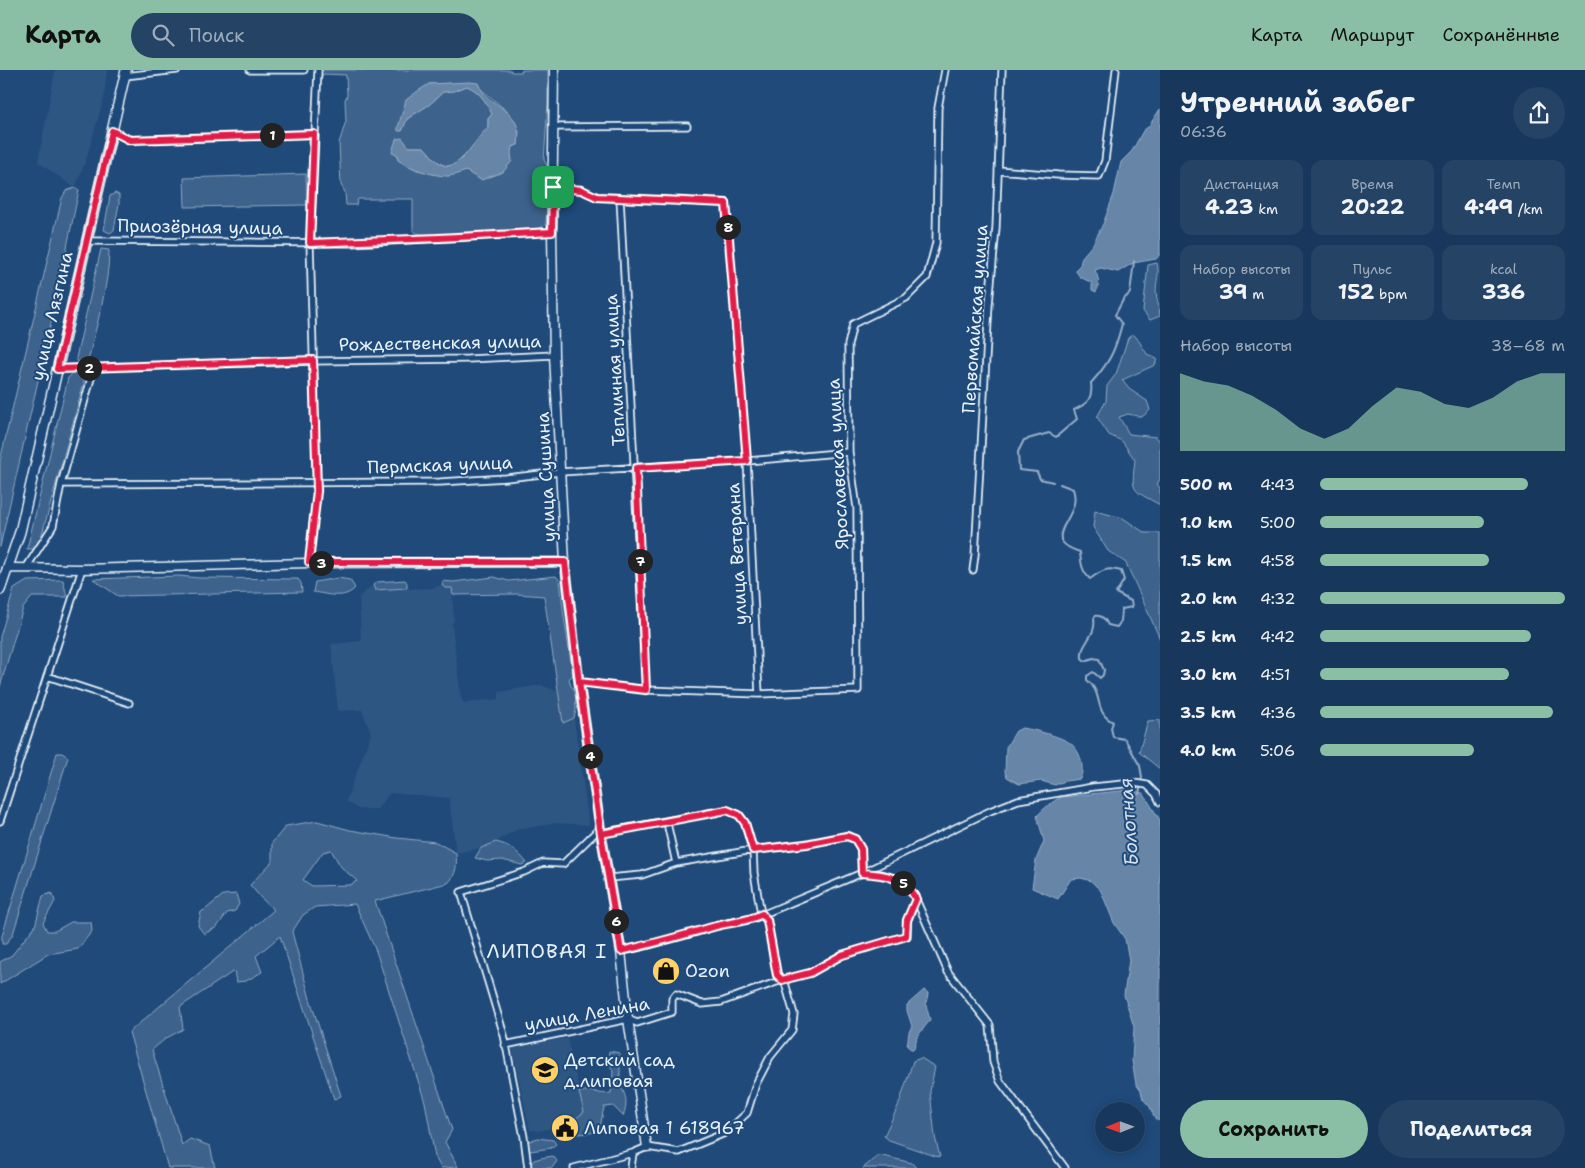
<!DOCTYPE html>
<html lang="ru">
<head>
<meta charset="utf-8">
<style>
  body { margin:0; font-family:"Shantell Sans",sans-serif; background:#244365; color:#f1f3f6; height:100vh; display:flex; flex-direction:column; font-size:19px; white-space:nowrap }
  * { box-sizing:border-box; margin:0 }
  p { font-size:16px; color:#9eacbb }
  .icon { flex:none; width:28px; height:28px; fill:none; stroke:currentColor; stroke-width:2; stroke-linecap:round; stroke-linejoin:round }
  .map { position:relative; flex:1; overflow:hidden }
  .panel { display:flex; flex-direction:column; background:#17385c; width:425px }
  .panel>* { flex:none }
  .needle { width:32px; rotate:269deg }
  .fabs { position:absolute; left:1095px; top:1032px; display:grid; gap:10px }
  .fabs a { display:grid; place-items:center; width:50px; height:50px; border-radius:50%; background:#17385c; box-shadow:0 2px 12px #0003,0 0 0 1px #365272; font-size:25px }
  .pin { position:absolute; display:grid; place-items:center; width:42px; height:42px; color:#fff; margin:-21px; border-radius:10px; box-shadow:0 2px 8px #0006 }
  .km { position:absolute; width:25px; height:25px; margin:-12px; border-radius:50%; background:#222; color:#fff; font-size:14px; line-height:25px; text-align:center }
  .round { display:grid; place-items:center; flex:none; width:52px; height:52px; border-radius:26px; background:#244365 }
  .headline { display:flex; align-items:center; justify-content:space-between; height:85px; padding:0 20px }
  h1 { font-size:28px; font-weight:700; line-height:38px }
  .stats { display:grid; grid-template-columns:repeat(3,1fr); gap:8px; height:85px; padding:5px 20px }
  .stats div { display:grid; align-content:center; border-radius:12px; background:#244365; text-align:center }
  .stats b { font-size:21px; font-weight:700 }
  .stats small { font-size:14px; font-weight:400 }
  .stats p { font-size:14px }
  .chart { height:140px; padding:10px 20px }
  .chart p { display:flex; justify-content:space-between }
  .chart svg { width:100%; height:90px; margin-top:5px; fill:#8abfa5; opacity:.7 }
  .primary-button { display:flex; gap:10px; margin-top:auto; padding:10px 20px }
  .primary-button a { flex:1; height:58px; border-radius:30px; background:#8abfa5; color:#111; font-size:20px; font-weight:700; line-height:58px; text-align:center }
  .primary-button a+a { background:#244365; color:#f1f3f6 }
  ul { padding:0 20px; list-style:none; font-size:16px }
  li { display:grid; grid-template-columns:80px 60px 1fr; align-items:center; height:38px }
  li i { height:12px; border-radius:6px; background:#8abfa5 }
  header { display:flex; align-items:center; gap:30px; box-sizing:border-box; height:70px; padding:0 25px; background:#8abfa5; color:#111 }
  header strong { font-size:24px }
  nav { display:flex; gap:28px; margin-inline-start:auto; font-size:18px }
  .search { width:350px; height:45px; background:#244365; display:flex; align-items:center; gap:12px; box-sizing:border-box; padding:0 18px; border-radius:28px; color:#9eacbb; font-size:19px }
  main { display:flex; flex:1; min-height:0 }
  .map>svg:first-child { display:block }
</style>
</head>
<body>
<header>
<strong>Карта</strong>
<div class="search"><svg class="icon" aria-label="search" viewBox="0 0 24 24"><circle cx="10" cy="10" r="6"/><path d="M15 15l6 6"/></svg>Поиск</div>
<nav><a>Карта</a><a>Маршрут</a><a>Сохранённые</a></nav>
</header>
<main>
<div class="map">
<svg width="1160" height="1098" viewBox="0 0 1160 1098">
  <rect width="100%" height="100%" fill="#1f4a7a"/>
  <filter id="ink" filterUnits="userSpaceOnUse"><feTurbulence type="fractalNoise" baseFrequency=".02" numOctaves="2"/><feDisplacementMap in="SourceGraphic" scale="10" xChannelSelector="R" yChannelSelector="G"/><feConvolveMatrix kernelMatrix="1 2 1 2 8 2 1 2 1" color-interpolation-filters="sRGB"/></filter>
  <g filter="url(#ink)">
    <path fill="#2e5683" d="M51,0h56l-3,28 -18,62 -11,28 -37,-26 17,-91z
      M373,515l2,5 58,-2 9,-3 3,3h7l2,33 -2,3 9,74 3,5 35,-4v-7l42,-7 17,7 5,30 11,-4 15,107 -33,-2 -40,7 -27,16 -33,7 -7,-55 -59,-5 -13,16h-19l-12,-8 25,-68 -9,-23 -24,1 -7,-67 30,-3 -2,-44z
      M567,968l17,74 -14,11 -30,8 -10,-1 -18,-82z"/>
    <path fill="#3c628c" stroke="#92aac2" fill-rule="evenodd" d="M320,0h191v2h11v-2h26v34l-4,56 4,7 -2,57c-3,2 -6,5 -10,6 -11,3 -33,1 -46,2 -19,0 -61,10 -77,-1v-32h-55l-2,6h-10l-1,-13 -4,-7 -2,-42 7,-22 -1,-21 2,-5 -1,-20 -22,-1 -3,3zM459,13l22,6 28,24 4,5 6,13 -1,14 -6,2 -9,25 -22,8 -15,-9 -18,5 -31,-6 -19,-10v-5l11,-8h15c8,9 15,19 27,20l11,-8 26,-31v-9l4,-5c-5,-12 -14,-24 -25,-28l-13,5 -11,1 -13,12 -23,15 -5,12 5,-31 22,-16z
      M306,104l1,31 -122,2 -1,-29z
      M75,118l4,2 -31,147 -48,210v-86l62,-263 4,-7z
      M115,123l4,2v9l-5,26 -4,3 -6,-3 6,-34z
      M101,179l8,1c0,36 -12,72 -20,107l-2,4 -9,1 -2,-4z
      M1157,193c3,12 -1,17 -1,28 0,8 4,17 4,25l-10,4 -7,-9 5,-46z
      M1133,264l4,4 10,16 10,5 -2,6 -33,15 7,9 18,12 3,9 -8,7 -14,-3 -9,3 10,17 27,3 4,4v38l-3,5 3,4v17c-28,-16 -29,-11 -25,-45l-13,-19 -13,-6 -12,-18 9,-16 1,-15 9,-12 12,-36z
      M74,302l10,3v8l-45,162 -4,4h-8l41,-171z
      M1095,441l28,7 22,15h15v106l-34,-76 -18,-12 -15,-24z
      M179,506l20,2 99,1 3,4 1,9 -184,4 -25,-17z
      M556,506l4,5 4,36 9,58 -4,4 2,7 4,4 1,20 -2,8 -11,5 -19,-127 -27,-2 -64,1 -1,-7h-7l-3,-3 1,-4 10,1 41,-5 15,4z
      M338,508l12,2 5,8c-10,12 -28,6 -42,4l2,-10z
      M63,510l4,17h-35l-9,11 -23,79v-50l14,-48 13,-8z
      M405,510l2,3v5l-32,2 -2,-5 4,-3z
      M1160,650v49l-21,-17 9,-31z
      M57,683h5l6,4 -55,177 -7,10h-4v-8z
      M317,751l33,9 47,8 39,4 20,11c1,11 1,21 -8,30l-73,18 77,229 -7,12 13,25 -17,1 -6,-11 -10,-55 -49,-151 -21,-47 -40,3 -12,8 -11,17 18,67 31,97 -7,3 -54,-163 -24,20 6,16 -16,9 -10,1 -2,-11 -54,36 3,22 -18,10 -13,11 30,95 8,-6 20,7 5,22h-47l-39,-136 145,-122 -13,-12 -11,-13 22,-23v-19l14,-17zM331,780l10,17 16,14 -7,4 -38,1 -9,-6 20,-28z
      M496,772c14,3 22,10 31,21l-5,2 -20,-5 -15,1 -12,-3 6,-10z
      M52,823l3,8 -12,22 4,8h8l16,-9h20l1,9 -14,18 -30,5 -48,30v-22l12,-7 23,-29 8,-30z
      M236,824l3,10 -4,7 -8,2 -10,14 -13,7 -6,-8 3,-14 5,-3 17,-14z
      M609,981l11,2v24l-3,7c10,7 11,21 6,32l-10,-10 -9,1 -5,25 -21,2 -5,-2 -3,-9 14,-11 -5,-20c16,-4 19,4 32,1l2,-21 -5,-13z
      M921,988l14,9 -5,24 5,46 5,20 -5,-1 -46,-16 -5,-4 15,-32 14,-43z
      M538,1068l15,2 3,4 -5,4 -21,3 -2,-7 1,-3z
      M879,1085l33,8 4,5h-53z
      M553,1086l4,5 -5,7h-21v-4l3,-4 7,-2z"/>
    <path fill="#6685a7" stroke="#9ab0c7" d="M470,12l8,1c10,27 46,23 40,62l-6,2 -1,6 1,8 -9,11 -22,8 -15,-9c-6,2 -13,5 -19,5 -14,0 -38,-8 -49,-16v-5l-6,-3 4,-13 6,-1 7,9h15c4,5 9,11 14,15 20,16 36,-24 50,-34v-9l4,-5c-5,-12 -14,-24 -25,-28l-13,5 -11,1 -13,12 -23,15 -5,12h-4v-4l8,-27 12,-9 11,-7z
      M1160,39v145l-4,5 -23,4 -15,9 -17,-4 -6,2c3,8 6,13 1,22l-4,-2v-7l-12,-6 -5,-7 5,-5 2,-8 11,-13 10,-20 11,-30 7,-32 11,-11 11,-20 6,-5z
      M1022,658c13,2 38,8 48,15 11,8 15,25 10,36l-15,2 -10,4 -14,-4 -22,3 -12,-7 -2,-5 1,-25 10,-16z
      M1129,720l14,3 17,27v301l-5,-2 -5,-12 -7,-8 -2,-8 -5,-7 -4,-24 2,-33 -10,-32 5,-35 -4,-21 -11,-16 -13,-32 -10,-10 -10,-3 -10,1 -13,20 -26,-11 4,-28 8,-19 -7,-25c6,-7 16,-15 24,-19z
      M924,920l4,3 -2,12 4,15 -13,17 -3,12h-3l-4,-3 2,-14 3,-6 -5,-15v-6z"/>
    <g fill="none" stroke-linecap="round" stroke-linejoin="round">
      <path stroke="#9ab0c7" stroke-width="2" d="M1053,412l-13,-3 -3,-7 -18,-2 -1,-18 6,-12 25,-7 7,4 21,-18 -3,-9c13,-6 19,-11 17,-27 19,-21 24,-32 31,-59l-7,-9 8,-15 7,-7 4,-32
        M1060,414l13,5c11,29 -38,49 7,63 1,12 2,19 10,27 12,-9 17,-12 31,-8l3,9 -8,13 15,8 1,6 -10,2 -1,12 -4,6 -9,-2c-3,-6 -6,-10 -13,-9l-1,3c3,17 -14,24 -12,39l3,3 8,-3 6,1 5,11 -1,5 -3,3 -7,-6 -6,4v4c17,13 6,32 26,42l-2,6 2,9 12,2 15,27 2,11 -3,17"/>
      <defs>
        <path id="minor" d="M250,0h54
          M125,6l52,-6
          M554,57l133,-1
          M112,61l18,9 184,-6
          M998,100l60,5 41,1 6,-15 11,-91
          M553,117l28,3 16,7 129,6 21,258 12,233
          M620,128l26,492
          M86,171l266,2 200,-11
          M57,299l256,-8 155,-2 86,-4
          M61,414l379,-2 66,-4 54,-6 187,-11 102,-9
          M309,493l8,-72 -7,-248 8,-173
          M26,498l27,-42 8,-42 33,-116
          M973,500l2,-15 14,-251 7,-76 6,-158
          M47,606l82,27
          M579,612l67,8 113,4 99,-4 -1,-182 -8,-56 -1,-107 5,-21 53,-26 21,-21 9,-34 2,-135 7,-38
          M0,751l82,-252
          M667,753l9,40
          M609,808l33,-3 34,-12 77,-13 53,-6 41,-8 8,3 6,10 1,24c14,1 33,2 44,12 3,3 6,7 8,10l34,77 42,53 3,37 7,19 65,87
          M621,881l28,-6 79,-22 24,-4 110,-46 128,-62 28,-11 75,-13 41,-4 13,2 9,9 4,8
          M505,975l123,-26 9,4 35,-11v-13l4,-5 26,10 19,-2 61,-22 28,-7 32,-18 65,-19v-15l9,-22
          M528,1098l-4,-31 -20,-102 -43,-143 63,-20 19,-9 20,1 37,-36
          M574,1098l59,-15 14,-6 32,5 46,-19 22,-20 9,-29 14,-27 22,-27 2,-16 -9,-31 -8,-8 -10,-55 -6,-6 -7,-41 -1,-23 -8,-27 -6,-8 -12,-5 -126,23
          M631,1098l2,-15"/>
        <path id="tertiary" d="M554,0l-2,162 2,123 11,207 14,120 22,151 20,118 7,68 19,128
          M7,499l7,-1 68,1 227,-6 256,-1"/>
        <path id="secondary" d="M0,520l20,-58 106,-462"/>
      </defs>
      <use href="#minor" stroke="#e8f1f8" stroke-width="9"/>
      <use href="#tertiary" stroke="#e8f1f8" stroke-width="11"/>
      <use href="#secondary" stroke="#e8f1f8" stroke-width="12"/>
      <use href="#minor" stroke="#1f4a7a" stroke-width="5.5"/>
      <use href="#tertiary" stroke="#1f4a7a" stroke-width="8"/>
      <use href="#secondary" stroke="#1f4a7a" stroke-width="9"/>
    </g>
  </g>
  <g fill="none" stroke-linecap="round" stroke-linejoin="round" filter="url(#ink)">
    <defs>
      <path id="route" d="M553,117l-1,45 -113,6 -129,5 4,-109 -184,6 -18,-9 -55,238 256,-9 4,131 -8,71h256l14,120 22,152 126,-24 12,5 6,8 8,27 53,-6 41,-8 8,3 6,10 1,24c22,1 42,4 54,26l-9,21 -1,16 -64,19 -32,18 -28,7 -5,-5 -10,-55 -5,-6c-15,8 -30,8 -46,12 -32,9 -63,18 -95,25 -7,-39 -13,-78 -20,-117l-1,-6 -21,-146 67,8 -10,-222 111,-7 -21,-258 -129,-6 -15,-7 -29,-3"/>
    </defs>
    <use href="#route" stroke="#fff" stroke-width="10"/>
    <use href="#route" stroke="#e11d48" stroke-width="6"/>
  </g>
  <defs>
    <symbol id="shop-disc" viewBox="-11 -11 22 22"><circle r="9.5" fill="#ffd166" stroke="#1f4a7a"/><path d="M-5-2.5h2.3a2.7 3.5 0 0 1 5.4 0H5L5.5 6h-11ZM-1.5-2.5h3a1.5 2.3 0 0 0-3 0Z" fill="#111"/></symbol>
    <symbol id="school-disc" viewBox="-11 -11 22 22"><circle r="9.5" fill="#ffd166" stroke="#1f4a7a"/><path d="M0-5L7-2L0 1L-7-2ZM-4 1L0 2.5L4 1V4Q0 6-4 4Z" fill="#111"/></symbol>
    <symbol id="civic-disc" viewBox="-11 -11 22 22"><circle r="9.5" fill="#ffd166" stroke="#1f4a7a"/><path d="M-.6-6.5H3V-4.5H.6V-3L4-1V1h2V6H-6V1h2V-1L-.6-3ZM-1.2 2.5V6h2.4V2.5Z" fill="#111"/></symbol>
  </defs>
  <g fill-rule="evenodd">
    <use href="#shop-disc" x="650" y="885" width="32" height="32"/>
    <use href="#school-disc" x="529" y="984" width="32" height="32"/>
    <use href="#civic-disc" x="549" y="1042" width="32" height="32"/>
  </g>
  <g text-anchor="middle" stroke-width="4" stroke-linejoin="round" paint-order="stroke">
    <g font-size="18" fill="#e8f1f8" stroke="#1f4a7a">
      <text transform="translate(200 157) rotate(1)" y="6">Приозёрная улица</text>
      <text transform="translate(52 246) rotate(-77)" y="6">улица Лязгина</text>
      <text transform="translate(975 249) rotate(-86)" y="6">Первомайская улица</text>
      <text transform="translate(440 273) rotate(-1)" y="6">Рождественская улица</text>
      <text transform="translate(615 300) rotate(-93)" y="6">Тепличная улица</text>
      <text transform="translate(838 394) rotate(-93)" y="6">Ярославская улица</text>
      <text transform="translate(440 395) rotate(-2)" y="6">Пермская улица</text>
      <text transform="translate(546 407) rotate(-93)" y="6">улица Сушина</text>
      <text transform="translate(737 484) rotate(-93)" y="6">улица Ветерана</text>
      <text transform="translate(587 944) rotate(-10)" y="6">улица Ленина</text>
    </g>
    <g font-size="18" fill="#e8f1f8" stroke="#1f4a7a" text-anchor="start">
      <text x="685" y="907">Ozon</text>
      <text x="564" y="996">Детский сад<tspan x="564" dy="21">д.липовая</tspan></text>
      <text x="584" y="1064">Липовая 1 618967</text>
    </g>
    <g font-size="19" font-style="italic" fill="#d4e1ec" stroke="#1f4a7a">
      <text transform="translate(1128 752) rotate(-94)" y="7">Болотная</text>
    </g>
    <g font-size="20" letter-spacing="1" fill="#e8f1f8" stroke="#1f4a7a">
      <text x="547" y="888">ЛИПОВАЯ I</text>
    </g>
  </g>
</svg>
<div class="fabs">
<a><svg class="needle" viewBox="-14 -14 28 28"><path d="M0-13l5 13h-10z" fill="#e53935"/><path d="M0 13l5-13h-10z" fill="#9eacbb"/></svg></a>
</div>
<div class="pin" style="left:553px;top:117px;background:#1e9e55"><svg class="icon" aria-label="arrive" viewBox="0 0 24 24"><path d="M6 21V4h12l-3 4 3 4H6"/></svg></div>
<b class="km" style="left:272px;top:65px">1</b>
<b class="km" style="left:89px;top:298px">2</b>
<b class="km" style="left:321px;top:493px">3</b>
<b class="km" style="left:590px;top:686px">4</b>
<b class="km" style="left:903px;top:813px">5</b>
<b class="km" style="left:616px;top:851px">6</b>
<b class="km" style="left:640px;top:491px">7</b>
<b class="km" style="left:728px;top:157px">8</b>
</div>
<section class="panel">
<div class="headline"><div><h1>Утренний забег</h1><p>06:36</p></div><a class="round"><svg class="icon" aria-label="share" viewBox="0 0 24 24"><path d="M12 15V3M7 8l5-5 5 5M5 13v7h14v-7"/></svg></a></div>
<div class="stats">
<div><p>Дистанция</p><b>4.23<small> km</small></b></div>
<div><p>Время</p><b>20:22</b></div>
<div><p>Темп</p><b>4:49<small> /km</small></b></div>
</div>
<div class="stats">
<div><p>Набор высоты</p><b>39<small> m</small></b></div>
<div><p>Пульс</p><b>152<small> bpm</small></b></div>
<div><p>kcal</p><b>336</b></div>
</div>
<div class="chart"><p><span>Набор высоты</span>38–68 m</p>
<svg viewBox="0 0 160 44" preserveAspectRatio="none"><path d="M0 44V6L10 10L20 12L30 17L40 24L50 33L60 38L70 33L80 22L90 13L100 15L110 21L120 23L130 18L140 10L150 6L160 6V44z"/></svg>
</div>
<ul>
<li><b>500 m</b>4:43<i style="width:85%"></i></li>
<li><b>1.0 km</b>5:00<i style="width:67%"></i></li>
<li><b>1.5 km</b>4:58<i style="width:69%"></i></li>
<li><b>2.0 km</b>4:32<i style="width:100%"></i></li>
<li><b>2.5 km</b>4:42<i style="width:86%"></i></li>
<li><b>3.0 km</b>4:51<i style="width:77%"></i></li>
<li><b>3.5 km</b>4:36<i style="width:95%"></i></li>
<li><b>4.0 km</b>5:06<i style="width:63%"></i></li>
</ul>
<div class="primary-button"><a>Сохранить</a><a>Поделиться</a></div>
</section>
</main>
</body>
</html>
